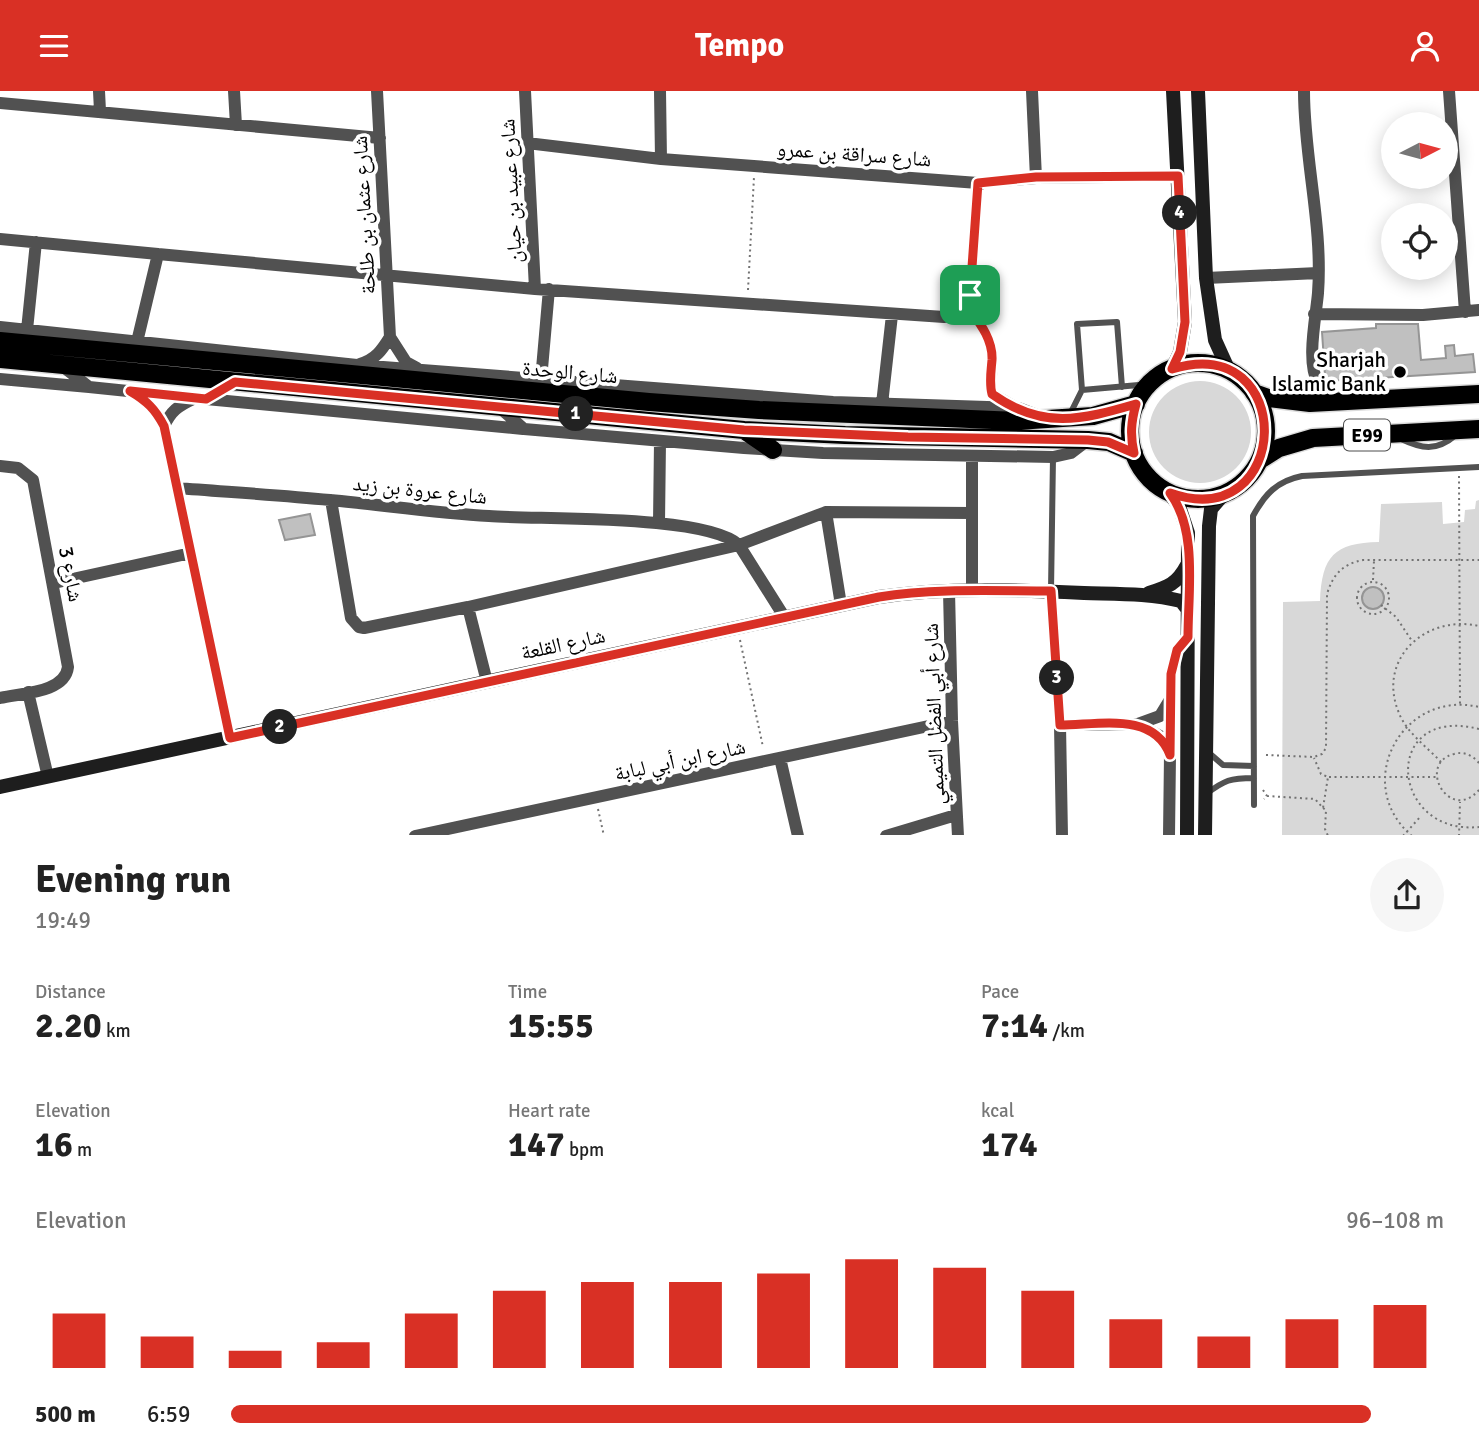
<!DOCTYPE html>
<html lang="en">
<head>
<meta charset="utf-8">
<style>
  body { margin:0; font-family:Signika,"Noto Naskh Arabic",sans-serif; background:#f6f6f6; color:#222; height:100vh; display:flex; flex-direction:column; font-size:26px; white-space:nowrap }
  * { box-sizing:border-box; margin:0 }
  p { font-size:23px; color:#767676 }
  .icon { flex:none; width:38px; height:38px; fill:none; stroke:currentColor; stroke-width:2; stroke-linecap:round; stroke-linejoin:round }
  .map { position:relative; height:744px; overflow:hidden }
  .details { display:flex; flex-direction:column; background:#fff; flex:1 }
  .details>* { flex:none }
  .needle { width:46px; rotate:84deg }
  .fabs { position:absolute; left:1381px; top:21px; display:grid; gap:14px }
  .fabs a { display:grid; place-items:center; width:77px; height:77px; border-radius:50%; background:#fff; box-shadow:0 4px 18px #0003; font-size:35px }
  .pin { position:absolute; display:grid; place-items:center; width:60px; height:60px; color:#fff; margin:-30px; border-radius:14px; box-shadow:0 4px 10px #0006 }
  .km { position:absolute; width:35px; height:35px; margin:-18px; border-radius:50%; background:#222; color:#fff; font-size:19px; line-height:35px; text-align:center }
  .round { display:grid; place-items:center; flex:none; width:74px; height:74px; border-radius:37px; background:#f6f6f6 }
  .overview { display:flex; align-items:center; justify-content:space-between; height:119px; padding:0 35px }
  h1 { font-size:38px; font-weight:700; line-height:52px }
  .figures { display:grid; grid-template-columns:repeat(3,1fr); gap:10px; height:119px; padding:7px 35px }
  .figures div { display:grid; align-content:center }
  .figures b { font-size:35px; font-weight:700 }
  .figures small { font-size:19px; font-weight:400 }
  .figures p { font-size:19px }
  .chart { height:196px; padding:14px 35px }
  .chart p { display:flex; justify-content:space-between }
  .chart svg { width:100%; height:126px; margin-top:7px; stroke:#d93025; stroke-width:6 }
  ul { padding:0 35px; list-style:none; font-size:23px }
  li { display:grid; grid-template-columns:112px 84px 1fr; align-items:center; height:52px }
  li i { height:18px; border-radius:9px; background:#d93025 }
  header { display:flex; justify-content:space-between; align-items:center; height:91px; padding:0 35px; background:#d93025; color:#fff; font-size:32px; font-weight:700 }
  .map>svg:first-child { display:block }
</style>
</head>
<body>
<header><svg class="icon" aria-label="menu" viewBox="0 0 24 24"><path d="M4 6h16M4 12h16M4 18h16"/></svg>Tempo<svg class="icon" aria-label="person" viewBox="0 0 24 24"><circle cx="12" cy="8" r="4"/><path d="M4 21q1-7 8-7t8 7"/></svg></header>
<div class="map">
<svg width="1479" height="745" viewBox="0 0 1479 745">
  <rect width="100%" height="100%" fill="#fff"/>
  <path fill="#d8d8d8" d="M1149 341a51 51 0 1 1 102 0a51 51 0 1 1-102 0Z
    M1479,409v335h-197l1,-233 37,-1c2,-45 14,-58 59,-59l2,-38 61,-2 1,22 21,-2 1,-12 10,-1 1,-8z"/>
  <path fill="#c0c0c0" stroke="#959595" stroke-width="2" d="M1376,233h42l3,36 25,-2 -1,-12 9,-1 1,11 18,-2 2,18 -147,9 -3,-5 -3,-44 54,-4z
    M310,423l5,21 -30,5 -6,-20z
    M1362 507a11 11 0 1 1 22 0a11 11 0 1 1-22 0Z"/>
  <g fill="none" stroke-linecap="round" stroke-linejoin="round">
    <defs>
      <path id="primary" d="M0,250l649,61 110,8 258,11 76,-5 43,-12
        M0,268l744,71 101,5 243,5 21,2 25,11
        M1130 340a68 68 0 1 1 136 0a68 68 0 1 1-136 0Z
        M1254,302l14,5 42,5 169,-9
        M744,339l29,20
        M1260,369l19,-12 34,-10 166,-9"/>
    </defs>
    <use href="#primary" stroke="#dbdbdb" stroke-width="21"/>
    <path stroke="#737373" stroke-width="2" stroke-dasharray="2 3.5" stroke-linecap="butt" d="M748,199l6,-113
      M1459,385l1,228
      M1373,489l1,-19
      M1357 507a16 16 0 1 1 32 0a16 16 0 1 1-32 0Z
      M1381,514l15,12 16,24
      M740,549l23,107
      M1479,638c-99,-25 -90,107 0,98
      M1266,664l48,2 8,-3 4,-6 1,-154c6,-20 16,-30 36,-34h116
      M1441,671c-14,-15 -35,-30 -42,-49 -23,-54 27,-99 80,-87
      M1479,672c-7,-8 -15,-12 -25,-9 -38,9 -5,70 25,36
      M1329,686h107
      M1263,699l4,6 -3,3
      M1267,705l48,3 8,9 5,-31 -7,-3 -7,-16
      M1323,717l3,2 -1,19 3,7
      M598,718l6,27
      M1403,745l18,-20
      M1412,745c-61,-52 -10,-147 67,-129
      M1459,745l1,-34"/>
    <path stroke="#515151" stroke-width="6" d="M1082,299l68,-6
      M1070,323l12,-24 -5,-66 40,-2 5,65
      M1399,347c23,11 37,14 57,-3
      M1051,500l2,-134
      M1208,661l15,13 31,1
      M1206,703c19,-14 24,-16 48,-16
      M1254,714l-1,-289c12,-22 24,-35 49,-40l177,-9"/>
    <path stroke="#515151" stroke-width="12" d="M99,0l1,20
      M234,0l2,34
      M377,0l13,246 16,25 11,6
      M525,0l10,198
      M660,0l1,68
      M1032,0l4,87
      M1304,0c0,68 19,134 14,202 -2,24 -12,69 0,90 4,7 14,13 20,18
      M1449,0l16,221
      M0,12l380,35
      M527,52l134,16 317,24 58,-5 142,-2
      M0,148l158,15 -21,88
      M158,163l377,35 409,28 13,-4 13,-18 8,-112
      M1206,187l112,-5
      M966,213c12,17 27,34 26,56 0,12 -3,23 0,34l21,12
      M1314,223l109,1 56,-5
      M0,236l357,38 476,37 186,6 21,8
      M27,239l9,-88
      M360,273c16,-5 22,-14 30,-27
      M61,274l28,22 107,11 10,1 29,-17
      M0,288l89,8
      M541,289l8,-91
      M130,300c18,11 24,16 34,35l66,312
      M206,308l317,30
      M882,313l10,-89
      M499,316l25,22 220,19 79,5 230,4 18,-4 17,-13
      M164,335c7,-15 14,-20 29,-27
      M0,375l18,2 15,12 35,187c-3,26 -47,26 -68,31
      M177,397c51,4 102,7 153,12 53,5 106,13 159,16 51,4 216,-2 250,29l46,73
      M331,409l20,118 8,9 5,1 104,-21 271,-62 87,-33
      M659,432l1,-82
      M54,492l137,-30
      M949,500l3,130 6,115
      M972,500v-135
      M1051,500l9,134 2,111
      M841,514l-15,-93 146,1
      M468,516l19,75
      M28,601l20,85
      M1138,633l22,12 10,17
      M1060,634l78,-1 22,-8 11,-18
      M780,667l18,78
      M415,745l537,-115
      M886,745l70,-21
      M1169,745l2,-162 6,-24 11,-13"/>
    <path stroke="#1e1e1e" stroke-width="14" d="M1198,0l8,187 9,62 14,31
      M1172,278l8,-17 5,-30 -12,-231
      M1169,402l10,13 9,27 -1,303
      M1149,502c19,-6 28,-9 38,-28
      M0,696l879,-190c68,-10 137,-7 205,-4 32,1 66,0 97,8l7,9
      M1205,745l4,-310 2,-17 12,-14"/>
    <use href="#primary" stroke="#000" stroke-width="18"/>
  </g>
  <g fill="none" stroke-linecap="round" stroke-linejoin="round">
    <defs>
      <path id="route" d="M1178,85l7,146 -5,30 -8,17c126,-39 121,167 -2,124 28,38 18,98 18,144l-11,13 -6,24 -1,81c-16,-44 -72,-30 -110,-30l-9,-134c-57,0 -115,-3 -172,6l-649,141 -66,-312c-9,-17 -17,-25 -34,-35l76,8 29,-17 509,48 164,7 180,3 20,2 26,11c-4,-18 -3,-31 2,-49 -55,16 -93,26 -144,-10 -3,-11 -1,-22 0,-34 1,-22 -14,-39 -26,-56l4,-9 8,-112 58,-6z"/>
    </defs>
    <use href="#route" stroke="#fff" stroke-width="14"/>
    <use href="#route" stroke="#d93025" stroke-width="9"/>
  </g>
  <circle fill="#000" stroke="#fff" stroke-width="2.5" cx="1400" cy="281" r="7"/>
  <g text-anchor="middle" stroke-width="7" stroke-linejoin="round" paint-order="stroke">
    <rect fill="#fff" stroke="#4c4c4c" stroke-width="2" x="1344" y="328.5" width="46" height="31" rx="5"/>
    <g font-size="19" font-weight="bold" fill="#000">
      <text x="1367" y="351">E99</text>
    </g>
    <g font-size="21" fill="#000" stroke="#fff">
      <text transform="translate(854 63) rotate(4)" y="7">شارع سراقة بن عمرو</text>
      <text transform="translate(511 100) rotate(-93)" y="7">شارع عبيد بن حيان</text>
      <text transform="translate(364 124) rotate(-93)" y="7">شارع عثمان بن طلحة</text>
      <text transform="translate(570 281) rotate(5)" y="7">شارع الوحدة</text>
      <text transform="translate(420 399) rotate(6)" y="7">شارع عروة بن زيد</text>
      <text transform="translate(71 483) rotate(79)" y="7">شارع 3</text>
      <text transform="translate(563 553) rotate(-12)" y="7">شارع القلعة</text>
      <text transform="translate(934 623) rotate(-92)" y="7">شارع أبي الفضل التميمي</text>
      <text transform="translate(680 669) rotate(-12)" y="7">شارع ابن أبي لبابة</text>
    </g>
    <g font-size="21" fill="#000" stroke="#fff" text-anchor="end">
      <text x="1386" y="276">Sharjah<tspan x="1386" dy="24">Islamic Bank</tspan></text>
    </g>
  </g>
</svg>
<div class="fabs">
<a><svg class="needle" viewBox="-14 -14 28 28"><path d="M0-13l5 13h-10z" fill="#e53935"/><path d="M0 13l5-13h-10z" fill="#767676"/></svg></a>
<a><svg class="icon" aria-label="locate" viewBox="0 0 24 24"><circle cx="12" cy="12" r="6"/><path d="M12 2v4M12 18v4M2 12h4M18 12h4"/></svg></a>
</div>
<div class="pin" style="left:970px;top:204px;background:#1e9e55"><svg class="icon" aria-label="arrive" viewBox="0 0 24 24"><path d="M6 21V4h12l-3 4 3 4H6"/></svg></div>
<b class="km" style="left:576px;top:323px">1</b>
<b class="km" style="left:280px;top:636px">2</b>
<b class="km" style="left:1057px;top:587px">3</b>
<b class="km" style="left:1180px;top:122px">4</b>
</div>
<section class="details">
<div class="overview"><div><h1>Evening run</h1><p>19:49</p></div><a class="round"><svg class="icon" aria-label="share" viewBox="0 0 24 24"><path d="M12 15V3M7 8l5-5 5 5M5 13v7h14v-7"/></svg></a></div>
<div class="figures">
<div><p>Distance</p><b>2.20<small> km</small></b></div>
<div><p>Time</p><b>15:55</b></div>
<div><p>Pace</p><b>7:14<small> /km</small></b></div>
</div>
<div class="figures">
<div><p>Elevation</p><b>16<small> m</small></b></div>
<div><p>Heart rate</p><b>147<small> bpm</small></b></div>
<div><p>kcal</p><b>174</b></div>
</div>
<div class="chart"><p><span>Elevation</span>96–108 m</p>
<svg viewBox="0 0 160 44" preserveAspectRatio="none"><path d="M5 44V25M15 44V33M25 44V38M35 44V35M45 44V25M55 44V17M65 44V14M75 44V14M85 44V11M95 44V6M105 44V9M115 44V17M125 44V27M135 44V33M145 44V27M155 44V22"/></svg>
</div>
<ul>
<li><b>500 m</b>6:59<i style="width:94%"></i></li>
</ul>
</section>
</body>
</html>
